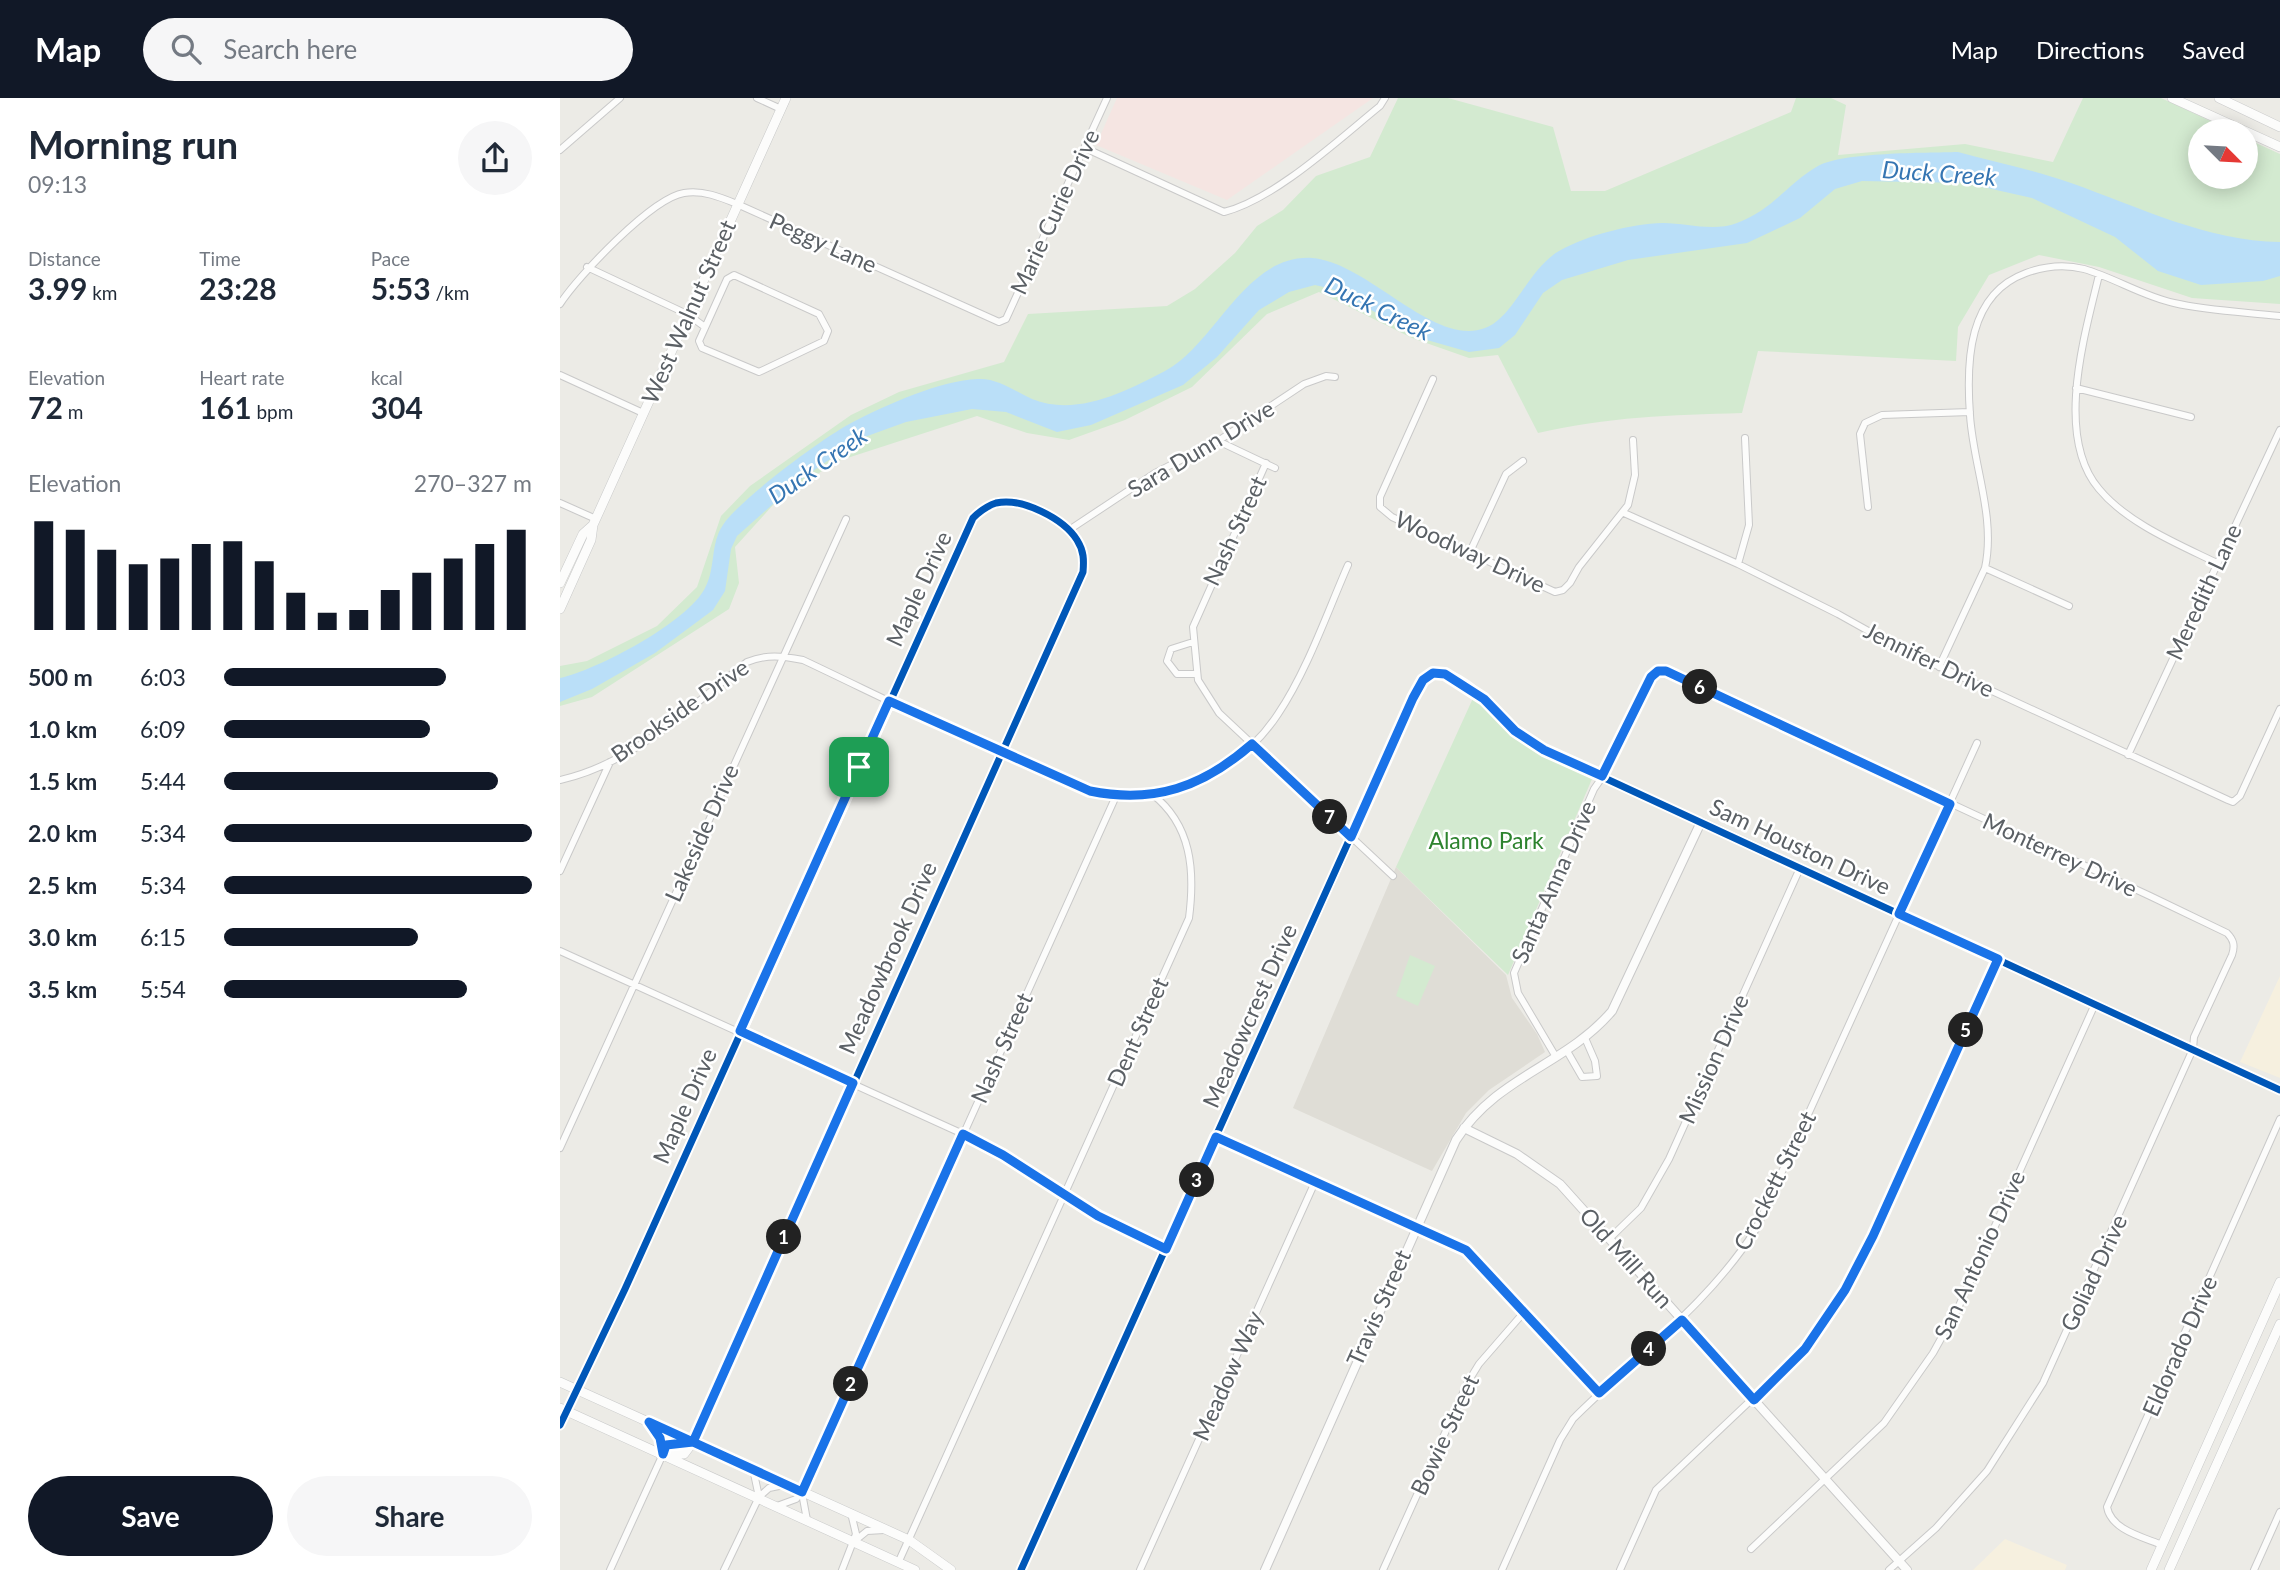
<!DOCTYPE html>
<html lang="en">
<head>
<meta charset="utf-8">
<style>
  body { margin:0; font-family:Lato,sans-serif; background:#f6f6f7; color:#1f2937; height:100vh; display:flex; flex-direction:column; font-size:26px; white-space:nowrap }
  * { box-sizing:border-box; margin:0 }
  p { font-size:23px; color:#747a83 }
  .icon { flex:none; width:38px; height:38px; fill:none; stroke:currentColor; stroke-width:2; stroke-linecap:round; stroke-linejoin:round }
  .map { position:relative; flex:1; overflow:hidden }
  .drawer { display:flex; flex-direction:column; background:#fff; width:560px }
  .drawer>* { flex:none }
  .needle { width:46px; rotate:114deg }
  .fabs { position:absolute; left:1628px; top:21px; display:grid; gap:14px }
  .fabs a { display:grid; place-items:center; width:70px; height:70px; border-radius:50%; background:#fff; box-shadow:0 4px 18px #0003; font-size:35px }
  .pin { position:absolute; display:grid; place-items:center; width:60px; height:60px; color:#fff; margin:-30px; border-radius:14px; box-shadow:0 4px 10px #0006 }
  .km { position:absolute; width:35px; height:35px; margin:-18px; border-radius:50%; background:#222; color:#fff; font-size:19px; line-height:35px; text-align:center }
  .round { display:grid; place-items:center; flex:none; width:74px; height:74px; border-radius:37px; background:#f6f6f7 }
  .headline { display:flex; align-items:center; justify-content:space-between; height:119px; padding:0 28px }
  h1 { font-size:38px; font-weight:700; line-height:52px }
  .stats { display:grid; grid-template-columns:repeat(3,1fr); gap:10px; height:119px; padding:7px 28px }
  .stats div { display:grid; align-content:center }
  .stats b { font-size:30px; font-weight:700 }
  .stats small { font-size:19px; font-weight:400 }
  .stats p { font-size:19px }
  .chart { height:196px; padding:14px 28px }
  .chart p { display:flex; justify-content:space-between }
  .chart svg { width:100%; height:126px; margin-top:7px; stroke:#111827; stroke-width:6 }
  .primary-button { display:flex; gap:14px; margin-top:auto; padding:14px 28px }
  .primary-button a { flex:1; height:80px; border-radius:42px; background:#111827; color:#fff; font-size:28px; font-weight:700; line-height:80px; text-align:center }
  .primary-button a+a { background:#f6f6f7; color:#1f2937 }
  ul { padding:0 28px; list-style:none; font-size:23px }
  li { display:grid; grid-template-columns:112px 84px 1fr; align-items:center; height:52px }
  li i { height:18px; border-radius:9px; background:#111827 }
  header { display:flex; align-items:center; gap:42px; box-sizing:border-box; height:98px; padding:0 35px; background:#111827; color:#fff }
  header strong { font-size:33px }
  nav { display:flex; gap:38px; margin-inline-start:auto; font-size:24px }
  .search { width:490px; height:63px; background:#f6f6f7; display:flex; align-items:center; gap:18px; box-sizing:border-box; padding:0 24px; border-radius:38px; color:#747a83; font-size:26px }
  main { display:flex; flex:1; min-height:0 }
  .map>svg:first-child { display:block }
</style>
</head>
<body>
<header>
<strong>Map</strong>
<div class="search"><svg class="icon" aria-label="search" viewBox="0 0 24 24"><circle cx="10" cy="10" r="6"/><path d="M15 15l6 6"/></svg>Search here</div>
<nav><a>Map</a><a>Directions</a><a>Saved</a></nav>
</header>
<main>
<section class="drawer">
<div class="headline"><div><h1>Morning run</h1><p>09:13</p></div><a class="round"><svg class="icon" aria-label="share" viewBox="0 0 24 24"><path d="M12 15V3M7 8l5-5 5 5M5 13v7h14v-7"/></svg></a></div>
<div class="stats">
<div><p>Distance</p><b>3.99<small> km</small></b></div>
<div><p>Time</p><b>23:28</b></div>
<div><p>Pace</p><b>5:53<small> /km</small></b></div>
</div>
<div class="stats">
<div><p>Elevation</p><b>72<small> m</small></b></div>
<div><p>Heart rate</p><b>161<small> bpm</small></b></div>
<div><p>kcal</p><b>304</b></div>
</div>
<div class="chart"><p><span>Elevation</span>270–327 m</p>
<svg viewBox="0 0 160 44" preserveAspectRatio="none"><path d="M5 44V6M15 44V9M25 44V16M35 44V21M45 44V19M55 44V14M65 44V13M75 44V20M85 44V31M95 44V38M105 44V37M115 44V30M125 44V24M135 44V19M145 44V14M155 44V9"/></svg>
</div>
<ul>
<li><b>500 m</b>6:03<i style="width:72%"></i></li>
<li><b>1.0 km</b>6:09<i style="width:67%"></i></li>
<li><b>1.5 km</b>5:44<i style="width:89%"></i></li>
<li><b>2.0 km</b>5:34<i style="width:100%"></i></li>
<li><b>2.5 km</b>5:34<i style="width:100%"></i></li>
<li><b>3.0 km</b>6:15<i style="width:63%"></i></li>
<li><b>3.5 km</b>5:54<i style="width:79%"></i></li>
</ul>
<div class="primary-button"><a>Save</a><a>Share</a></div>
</section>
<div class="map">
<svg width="1720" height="1472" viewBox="0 0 1720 1472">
  <rect width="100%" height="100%" fill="#ecebe6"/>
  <path fill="#f6f0df" d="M1720,878v102l-40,-16z
    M1445,1441l62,26 -2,5h-92z"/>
  <path fill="#dfddd6" d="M836,769l110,108 6,23 25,36 8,18 -56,38 -23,23 -34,58 -139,-63z"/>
  <path fill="#f5e5e2" d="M557,0h256l-146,102 -131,-55z"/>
  <path fill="#d3ead0" d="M838,0h50l105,29 18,64h34l186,-79 5,-14h35l15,7 -8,50 127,-11 88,18 30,-64h78l71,33h-32v46h45v-39l35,16v150l-88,-6 -93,-31 -60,-12 -50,20 -31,52 -2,34 -198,-10 -16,62c-70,2 -136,4 -204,20l-40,-78 -29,3 -57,-20 -93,-46 -52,22 -75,73 -67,33 -56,20 -42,-7 -50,-17 -142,46 -62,43 -38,42 4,36 -10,26 -137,88 -32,9v-40l27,-5 70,-35 40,-39 24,-71 29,-30 101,-71 48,-23 105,-30 24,-48 139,-8 28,-17 40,-36 22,-27 26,-16 33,-34 54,-19z
    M914,598l48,46 70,37 -84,196 -112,-108z
    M850,857l25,11 -17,40 -22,-10z"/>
  <path fill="#badff8" d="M1398,54c37,10 76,18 113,31 68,24 136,58 209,59v34l-17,5 -62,4 -43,-14 -43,-34 -83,-39 -67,-15 -103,-2 -27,8 -35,29 -53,25 -119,17 -66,20 -19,13 -28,42 -16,13 -30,4 -42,-12 -95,-51 -17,-4 -26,7 -30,18 -42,47 -34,28 -92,40 -34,7 -51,-20 -34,-3 -66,13 -47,17 -59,41 -63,56 -6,13 -6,42 -12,19 -58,43 -63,36 -32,13v-24c37,-8 128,-56 145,-90 11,-20 5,-44 18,-63 16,-25 102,-89 130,-103 33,-17 88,-42 125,-43 20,-1 36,12 54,20 44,18 93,-7 133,-28 50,-26 80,-117 147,-113 56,4 122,90 173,70 29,-11 43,-59 74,-77 29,-16 71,-27 104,-28 24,0 50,9 74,0 37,-14 51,-40 81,-57 25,-14 108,-13 140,-14z"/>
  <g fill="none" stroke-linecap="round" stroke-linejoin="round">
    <defs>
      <path id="minor" d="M197,0l24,11
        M525,50l139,64c51,-13 114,-72 156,-106l5,-8
        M0,52l60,-52
        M27,169l100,47 18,13
        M174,177l85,39 9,17 -4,10 -65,31 -57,-24 -3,-7 28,-62z
        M1539,177c-14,59 -45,161 0,214 28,34 79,55 118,74
        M0,206c18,-28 92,-106 124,-111 19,-3 36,4 53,11l262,118 7,-3 101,-221
        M0,277l83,38
        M873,281l-53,118v10l12,10 163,75 8,-2 7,-7 9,-16 49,-62 7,-30 -2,-35
        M1516,290l115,29
        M658,343l57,27
        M706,365l-73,164 5,53 21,33 174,163
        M0,405l36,16
        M1308,409l-8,-73 5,-11 17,-8 88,-3
        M1064,415l114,51 100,50 59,33 331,153 5,2 7,-6 40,-87
        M509,432l86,-57 63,-32 86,-57 22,-8 9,1
        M909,456l37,-80 17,-13
        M1178,466l11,-39 -4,-87
        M1425,470l84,38
        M633,544l-22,7 -4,12 10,13h20
        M1379,569l46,-99c11,-51 -12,-103 -15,-153 -4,-54 -2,-121 56,-142 19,-7 39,-9 58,-4 31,9 58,27 90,34 35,8 71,9 106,13
        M1568,657l152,-325
        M0,682c73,-16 130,-73 187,-118 20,-8 35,-6 56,-2 74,35 147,72 222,103 29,12 58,29 90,33 62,7 129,-30 163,-82 29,-43 49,-101 70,-149
        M0,773l50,-109
        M0,853l403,183 40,21 95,61 68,33
        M1007,953l15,26 15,-1 -2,-15 -10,-23
        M996,959l-38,-64 -4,-20 80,-184 16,-23 41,-89 7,-6h8l484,225 77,37c7,7 8,13 5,22l-38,82 -1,12 -150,334 -56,88 -51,57 -47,42
        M656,1039l250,113 133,143
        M0,1050l286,-629
        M1049,1141l32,-31 28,-49 131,-291
        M0,1327l65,-136 348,-771c7,-7 14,-12 23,-15 26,-6 68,16 81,37 7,11 7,20 6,32l-390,870
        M193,1371l6,28
        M242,1395l5,27
        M217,1408l19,-7 6,-7 314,-696
        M296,1442l11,-9 17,-1
        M1602,1447c-19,-8 -51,-15 -55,-38l173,-388
        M1191,1451l133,-126 49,-70 25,-45 137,-304
        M339,1463l290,-643c6,-47 3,-93 -37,-124
        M50,1472l53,-116
        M164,1472l35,-73 10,-9 15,-3
        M282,1472l14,-36 -5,-21
        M461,1472l402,-890 10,-7 12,1 39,25 31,32 29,19 157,72
        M580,1472l175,-388
        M823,1472l85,-188 11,-18 46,-53
        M942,1472l58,-130 13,-21c63,-63 135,-114 183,-190l221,-486
        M1060,1472l36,-80 149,-141 40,-59 28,-54 125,-277
        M1694,1472l26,-58"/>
      <path id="tertiary" d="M904,1030l53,26 43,30 347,386
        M705,1472l191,-430c42,-65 109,-74 156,-129l89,-189 579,268"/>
      <path id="secondary" d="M1612,0l108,49
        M1659,0l61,29
        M0,485l23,-49 10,-9
        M0,511l31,-69 2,-15 193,-427
        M0,1284l349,158 42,30
        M0,1310l355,162
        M91,1326l10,15 2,13
        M110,1355l14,1 9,-12
        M103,1356l3,-9 27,-3
        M1591,1472l129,-288
        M1609,1472l111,-246"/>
    </defs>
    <use href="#minor" stroke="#c9c9c9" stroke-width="8"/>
    <use href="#tertiary" stroke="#c9c9c9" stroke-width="10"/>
    <use href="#secondary" stroke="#c9caca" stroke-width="10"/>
    <use href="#minor" stroke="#fcfcfb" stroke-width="6"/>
    <use href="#tertiary" stroke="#fcfcfb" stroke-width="8"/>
    <use href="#secondary" stroke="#fcfcfb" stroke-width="9"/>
    <defs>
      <path id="cycleway" d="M0,1327l65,-136 348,-771c7,-7 14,-12 23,-15 26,-6 68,16 81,37 7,11 7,20 6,32l-390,870
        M461,1472l392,-872 10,-18 10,-7c32,-2 61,41 84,59 8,6 18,12 27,18l736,340"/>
    </defs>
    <use href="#cycleway" stroke="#fff" stroke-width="11"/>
    <use href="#cycleway" stroke="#0057b8" stroke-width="7"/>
  </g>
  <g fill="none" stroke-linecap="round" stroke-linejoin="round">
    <defs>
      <path id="route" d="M299,669l-119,264 113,52 -160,359 -44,-20 11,16 3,16 3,-9 27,-3 109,50 161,-358 40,21 95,61 68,33 50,-112 250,113 133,143 83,-73 72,80 51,-51 40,-59 28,-54 125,-277 -99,-45 51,-110 -284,-133h-8l-7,6 -49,99 -58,-26 -29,-19 -31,-32 -39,-25 -12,-1 -10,7 -10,18 -62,139 -99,-93c-49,43 -98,60 -162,47l-201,-90 -30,66"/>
    </defs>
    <use href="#route" stroke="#fff" stroke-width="14"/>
    <use href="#route" stroke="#1a73e8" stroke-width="9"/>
  </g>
  <g text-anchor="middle" stroke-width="5" stroke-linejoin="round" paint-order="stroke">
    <g font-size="23" fill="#5b6065" stroke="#fff">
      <text transform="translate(495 114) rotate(-65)" y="8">Marie Curie Drive</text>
      <text transform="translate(263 145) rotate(24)" y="8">Peggy Lane</text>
      <text transform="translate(129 214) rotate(-66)" y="8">West Walnut Street</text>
      <text transform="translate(641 351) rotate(-31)" y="8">Sara Dunn Drive</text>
      <text transform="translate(675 433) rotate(-65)" y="8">Nash Street</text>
      <text transform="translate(910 454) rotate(25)" y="8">Woodway Drive</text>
      <text transform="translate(359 491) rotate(-65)" y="8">Maple Drive</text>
      <text transform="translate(1644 494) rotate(-65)" y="8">Meredith Lane</text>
      <text transform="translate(1369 562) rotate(26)" y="8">Jennifer Drive</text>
      <text transform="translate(120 613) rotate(-35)" y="8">Brookside Drive</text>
      <text transform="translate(142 735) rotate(-66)" y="8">Lakeside Drive</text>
      <text transform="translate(1240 749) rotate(25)" y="8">Sam Houston Drive</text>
      <text transform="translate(1500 757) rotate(25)" y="8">Monterrey Drive</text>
      <text transform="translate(994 784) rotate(-66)" y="8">Santa Anna Drive</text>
      <text transform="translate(328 860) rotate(-66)" y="8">Meadowbrook Drive</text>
      <text transform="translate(690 918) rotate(-66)" y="8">Meadowcrest Drive</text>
      <text transform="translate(578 934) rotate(-66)" y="8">Dent Street</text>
      <text transform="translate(442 950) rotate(-66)" y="8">Nash Street</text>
      <text transform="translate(1154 961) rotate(-66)" y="8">Mission Drive</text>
      <text transform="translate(125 1008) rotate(-66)" y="8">Maple Drive</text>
      <text transform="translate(1215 1083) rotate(-63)" y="8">Crockett Street</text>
      <text transform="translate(1420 1157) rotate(-65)" y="8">San Antonio Drive</text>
      <text transform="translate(1066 1160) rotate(48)" y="8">Old Mill Run</text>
      <text transform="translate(1534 1175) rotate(-65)" y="8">Goliad Drive</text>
      <text transform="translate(819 1210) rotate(-66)" y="8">Travis Street</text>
      <text transform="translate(1620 1248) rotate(-66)" y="8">Eldorado Drive</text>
      <text transform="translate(668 1278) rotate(-66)" y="8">Meadow Way</text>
      <text transform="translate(885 1337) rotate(-65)" y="8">Bowie Street</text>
    </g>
    <g font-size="23" fill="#2d832e" stroke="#fff">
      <text x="926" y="751">Alamo Park</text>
    </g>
    <g font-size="24" font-style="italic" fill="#3575b2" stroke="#fff">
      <text transform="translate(1379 76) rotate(4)" y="8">Duck Creek</text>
      <text transform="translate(818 211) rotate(26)" y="8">Duck Creek</text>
      <text transform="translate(258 368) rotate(-35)" y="8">Duck Creek</text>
    </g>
  </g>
</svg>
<div class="fabs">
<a><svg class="needle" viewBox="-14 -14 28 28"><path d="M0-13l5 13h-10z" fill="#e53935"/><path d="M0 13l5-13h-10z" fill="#747a83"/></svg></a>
</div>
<div class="pin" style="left:299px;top:669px;background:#1e9e55"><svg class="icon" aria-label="arrive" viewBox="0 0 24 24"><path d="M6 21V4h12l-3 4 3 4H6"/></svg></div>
<b class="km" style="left:224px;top:1139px">1</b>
<b class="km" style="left:291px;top:1286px">2</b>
<b class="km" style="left:637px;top:1082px">3</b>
<b class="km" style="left:1089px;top:1251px">4</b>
<b class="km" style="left:1406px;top:932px">5</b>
<b class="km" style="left:1140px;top:589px">6</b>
<b class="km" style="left:770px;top:719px">7</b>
</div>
</main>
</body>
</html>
